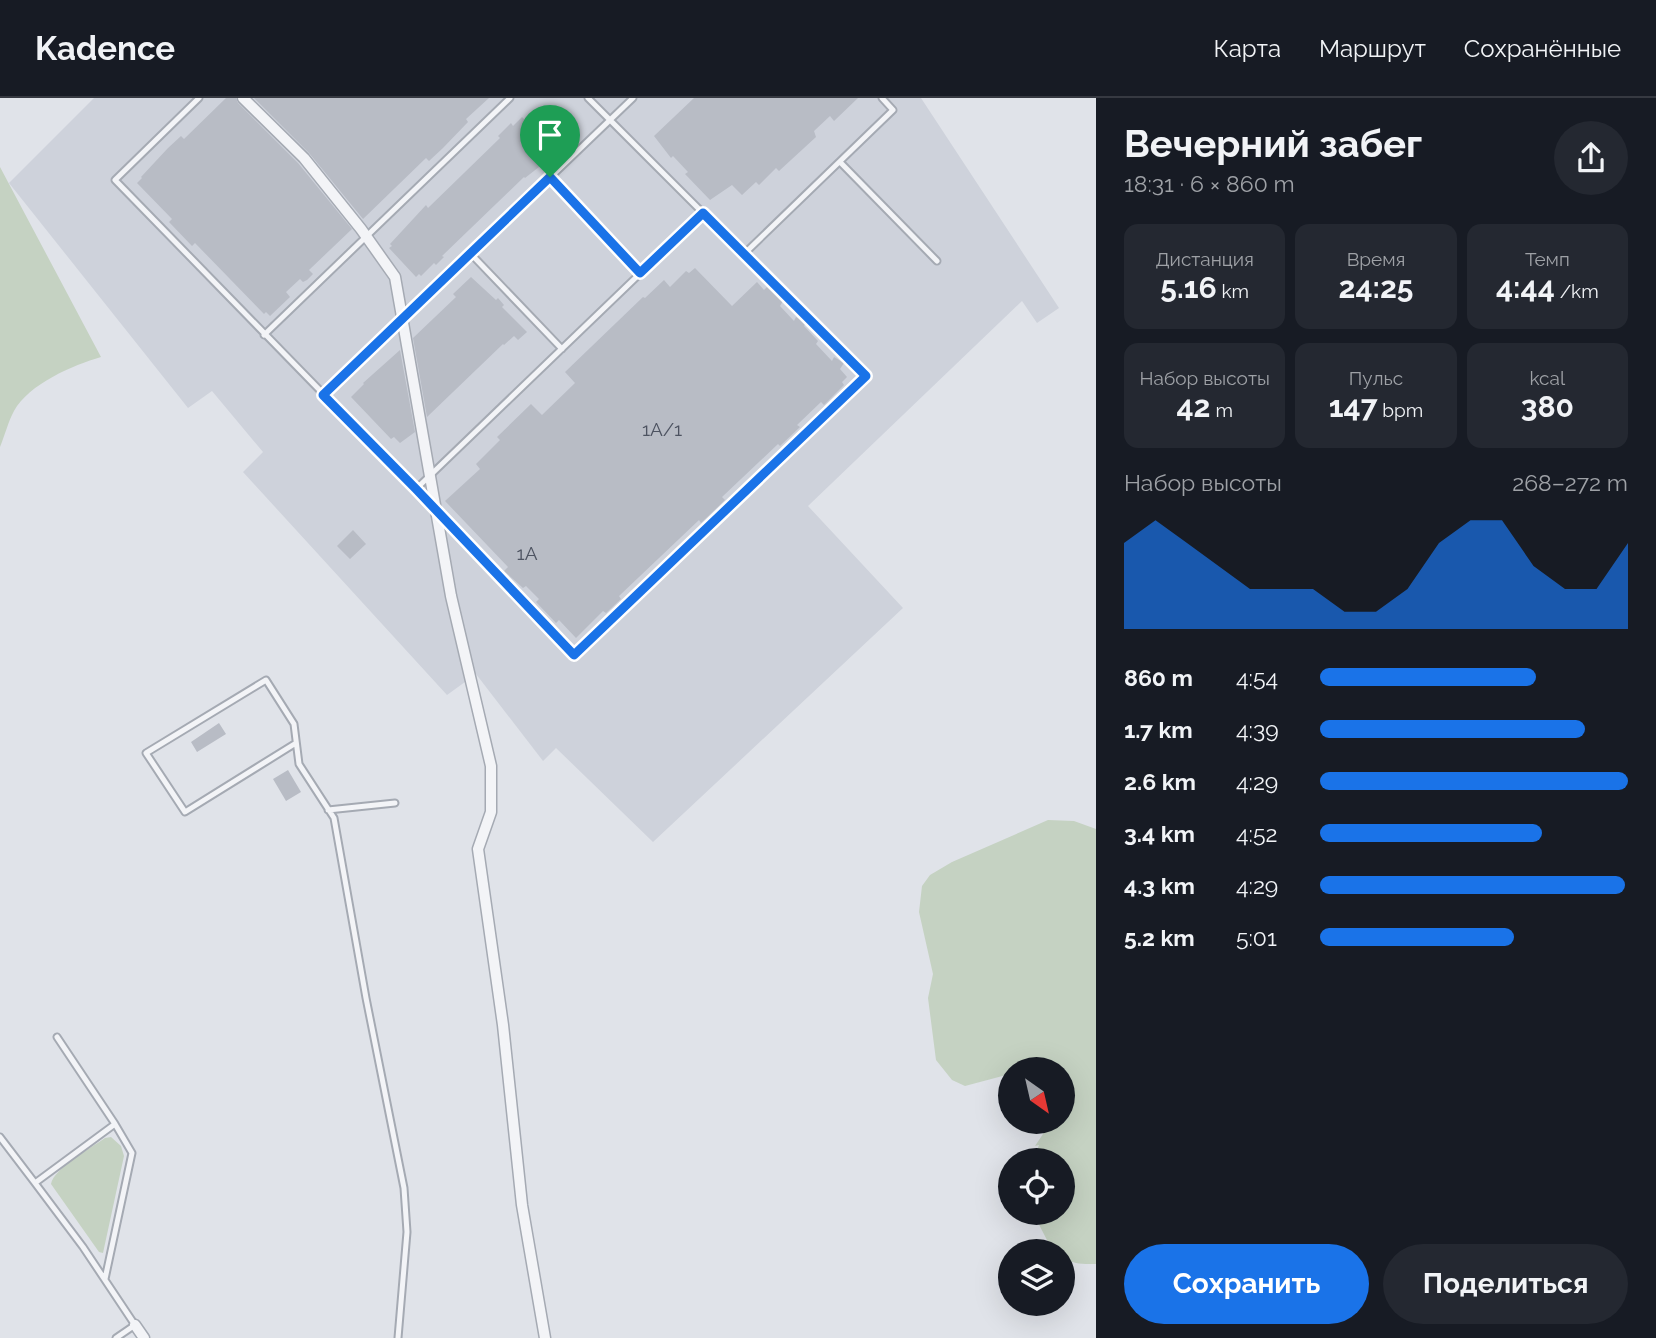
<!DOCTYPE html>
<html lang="ru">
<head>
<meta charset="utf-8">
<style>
  body { margin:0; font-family:Raleway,sans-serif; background:#242831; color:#f1f3f6; height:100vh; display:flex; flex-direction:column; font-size:26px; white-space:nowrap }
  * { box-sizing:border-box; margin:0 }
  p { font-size:23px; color:#9ea1a6 }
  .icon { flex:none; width:38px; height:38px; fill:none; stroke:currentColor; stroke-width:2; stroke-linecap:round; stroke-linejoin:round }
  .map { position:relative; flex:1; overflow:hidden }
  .side { display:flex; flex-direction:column; background:#171b24; width:560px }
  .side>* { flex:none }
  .needle { width:46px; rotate:146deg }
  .buttons { position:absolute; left:998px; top:959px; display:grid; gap:14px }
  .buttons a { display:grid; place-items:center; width:77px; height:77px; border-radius:50%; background:#171b24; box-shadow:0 7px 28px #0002; font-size:35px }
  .pin { position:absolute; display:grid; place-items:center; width:60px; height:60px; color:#fff; margin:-72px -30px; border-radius:50% 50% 50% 0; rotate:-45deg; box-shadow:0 0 7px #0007 }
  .pin .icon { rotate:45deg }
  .round { display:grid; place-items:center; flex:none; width:74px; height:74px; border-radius:37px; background:#242831 }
  .summary { display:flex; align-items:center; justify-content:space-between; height:119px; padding:0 28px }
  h1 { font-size:38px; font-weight:700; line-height:52px }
  .stats { display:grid; grid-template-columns:repeat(3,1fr); gap:10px; height:119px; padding:7px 28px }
  .stats div { display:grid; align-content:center; border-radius:14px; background:#242831; text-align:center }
  .stats b { font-size:30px; font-weight:700 }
  .stats small { font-size:19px; font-weight:400 }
  .stats p { font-size:19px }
  .chart { height:196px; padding:14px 28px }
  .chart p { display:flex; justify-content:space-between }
  .chart svg { width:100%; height:126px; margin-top:7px; fill:#1a73e8; opacity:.7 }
  .button { display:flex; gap:14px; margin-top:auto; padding:14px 28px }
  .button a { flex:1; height:80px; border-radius:42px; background:#1a73e8; color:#fff; font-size:28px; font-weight:700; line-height:80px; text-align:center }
  .button a+a { background:#242831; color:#f1f3f6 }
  ul { padding:0 28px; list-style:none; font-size:23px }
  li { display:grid; grid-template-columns:112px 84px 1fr; align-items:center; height:52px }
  li i { height:18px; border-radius:9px; background:#1a73e8 }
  header { display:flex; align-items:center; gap:42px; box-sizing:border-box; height:98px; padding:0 35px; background:#171b24; border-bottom:2px solid #363941 }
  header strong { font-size:33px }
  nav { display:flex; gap:38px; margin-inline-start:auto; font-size:24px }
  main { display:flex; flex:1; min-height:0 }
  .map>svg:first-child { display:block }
</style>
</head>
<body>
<header>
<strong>Kadence</strong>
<nav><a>Карта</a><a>Маршрут</a><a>Сохранённые</a></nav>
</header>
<main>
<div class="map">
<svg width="1096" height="1240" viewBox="0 0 1096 1240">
  <rect width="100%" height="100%" fill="#e0e3e9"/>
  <path fill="#ced2db" d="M94,0h827l138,210 -22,15 -15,-22 -214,205 95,102 -250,234 -97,-94 -13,13 -67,-87 -29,21 -204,-223 20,-20 -51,-61 -24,17 -179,-225z"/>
  <path fill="#c5d2c2" d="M0,69l101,190c-28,8 -72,27 -87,54 -6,11 -9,24 -14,36z
    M1048,722l26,1 22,8v435c-12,0 -24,1 -34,-8v-5h-4l-10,-9 -15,-29h29v-53h-29l6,-15 -4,1 8,-12 2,-12h17v-53h-52v5l-45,12 -13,-6 -16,-20 -8,-62 5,-24 -14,-62 3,-26 8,-11 22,-13z
    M111,1039l10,9 3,10 -21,97 -4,-1 -48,-68c3,-16 40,-36 54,-46z"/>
  <path fill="#b8bcc5" d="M226,0h10l2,5 60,60 54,66 -43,41 4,4 -6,6 -4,2 -3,-3 -14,13 4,5 -20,19 -4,-4 -2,2 -69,-71 -3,3 -23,-24 3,-3 -35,-36 5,-5 -1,-1 27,-29 13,-12 3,3z
    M254,0h235l-23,21 2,3 -25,26 -14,13 -3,-3 -63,61 -54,-66z
    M694,0h164l-24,23 -4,-5 -16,15 2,6 -37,34 -3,-3 -17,17 -3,-3 -14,13 -10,-10 -22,15 -25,-26 3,-2 -15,-16 -2,2 -17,-22z
    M522,19l31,32 -1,3 -13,15 -14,11 -1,-1 -82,79 2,1 -8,8 -2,-2 -13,13 -2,-2 -3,3 -27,-29 3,-2 -2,-2 36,-39 2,3 72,-70 -2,-2 13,-13 2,3z
    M695,170l37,38 25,-24 7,8 3,-3 16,14 -3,5 14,15 2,-4 10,6 -2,3 14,15 -2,3 16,17 2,-4 10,6 -4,6 7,8 -5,5 2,3 -20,20 -3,-3 -24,23 3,2 -20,19 -2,-2 -56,53 3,3 -24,23 -2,-3 -80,76 2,3 -15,14 -3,-2 -27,27 -17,-18 -3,3 -20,-21 3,-3 -13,-13 -3,2 -19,-17 4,-4 -63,-66 35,-32 -4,-5 24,-24 -3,-3 34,-33 11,11 33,-32 -10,-11 78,-75 2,1 19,-18 6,7 16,-16 3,2z
    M471,179l25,23 2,-2 6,7 -2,2 25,25 -9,8 -4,-4 -10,9 -1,-1 -76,73 -14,-79 43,-41 -3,-3z
    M400,252l15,82 -15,11 -6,-6 -3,2 -40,-42 13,-13 -1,-1z
    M353,432l13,14 -16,15 -13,-13z
    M219,625l7,11 -29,18 -6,-10z
    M288,672l13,22 -15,9 -13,-22z"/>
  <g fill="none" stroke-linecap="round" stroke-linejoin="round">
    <defs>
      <path id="lane" d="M199,0l-84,82 301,309 158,166 292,-279 -278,-278
        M840,64l97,99
        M550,79l90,96
        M471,156l91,95
        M744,156l149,-144 -11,-12
        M264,237l246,-237
        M323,297l310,-297
        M416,391l287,-276
        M296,645l-111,69 -39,-59 120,-73 28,44 5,40 35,54 32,180 38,190 3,44 -9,106
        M328,712l67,-7
        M57,939l58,87
        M0,1039l35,46
        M105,1181l27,-126 -17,-29 -80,59 48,64 52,78 -19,13"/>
      <path id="street" d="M243,0l61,60 57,71 34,48 56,319 40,170v46l-13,37 25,176 19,180 23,133
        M135,1227l9,13"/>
    </defs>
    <use href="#lane" stroke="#a5aab3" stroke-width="9"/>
    <use href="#street" stroke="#a5aab3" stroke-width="13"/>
    <use href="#lane" stroke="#f3f4f7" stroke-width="5"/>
    <use href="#street" stroke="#f3f4f7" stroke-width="10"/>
  </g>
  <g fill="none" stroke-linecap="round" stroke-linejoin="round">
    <defs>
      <path id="route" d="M550,79l90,96 63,-60 163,163 -292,279 -158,-166 -93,-94z"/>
    </defs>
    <use href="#route" stroke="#fff" stroke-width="14"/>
    <use href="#route" stroke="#1a73e8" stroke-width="9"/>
  </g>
  <g text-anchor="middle" stroke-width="5" stroke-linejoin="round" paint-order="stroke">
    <g font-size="19" fill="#4d5361">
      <text x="662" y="338">1А/1</text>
      <text x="527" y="462">1А</text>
    </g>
  </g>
</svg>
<div class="buttons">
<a><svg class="needle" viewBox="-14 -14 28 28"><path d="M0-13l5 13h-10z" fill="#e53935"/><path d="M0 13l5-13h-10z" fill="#9ea1a6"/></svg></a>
<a><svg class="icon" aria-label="locate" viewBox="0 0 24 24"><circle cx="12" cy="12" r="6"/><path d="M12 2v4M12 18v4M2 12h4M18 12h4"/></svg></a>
<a><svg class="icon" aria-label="layers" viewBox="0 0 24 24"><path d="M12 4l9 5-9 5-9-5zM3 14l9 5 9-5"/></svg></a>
</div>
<div class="pin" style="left:550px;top:79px;background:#1e9e55"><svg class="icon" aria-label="arrive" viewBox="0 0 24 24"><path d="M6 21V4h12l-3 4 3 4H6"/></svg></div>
</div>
<section class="side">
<div class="summary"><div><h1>Вечерний забег</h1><p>18:31 · 6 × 860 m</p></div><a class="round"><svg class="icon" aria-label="share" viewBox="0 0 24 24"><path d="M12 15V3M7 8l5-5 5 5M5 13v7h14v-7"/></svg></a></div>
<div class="stats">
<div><p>Дистанция</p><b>5.16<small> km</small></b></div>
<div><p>Время</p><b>24:25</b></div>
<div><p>Темп</p><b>4:44<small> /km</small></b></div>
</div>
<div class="stats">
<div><p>Набор высоты</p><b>42<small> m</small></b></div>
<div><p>Пульс</p><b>147<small> bpm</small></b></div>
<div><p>kcal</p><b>380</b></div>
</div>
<div class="chart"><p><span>Набор высоты</span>268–272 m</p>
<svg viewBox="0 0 160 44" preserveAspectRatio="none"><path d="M0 44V14L10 6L20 14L30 22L40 30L50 30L60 30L70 38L80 38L90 30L100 14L110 6L120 6L130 22L140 30L150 30L160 14V44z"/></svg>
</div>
<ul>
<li><b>860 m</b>4:54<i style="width:70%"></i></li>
<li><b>1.7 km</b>4:39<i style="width:86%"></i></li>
<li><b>2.6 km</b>4:29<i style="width:100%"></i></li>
<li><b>3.4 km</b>4:52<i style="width:72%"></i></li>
<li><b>4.3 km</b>4:29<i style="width:99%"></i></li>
<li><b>5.2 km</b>5:01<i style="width:63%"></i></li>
</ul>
<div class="button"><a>Сохранить</a><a>Поделиться</a></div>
</section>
</main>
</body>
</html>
